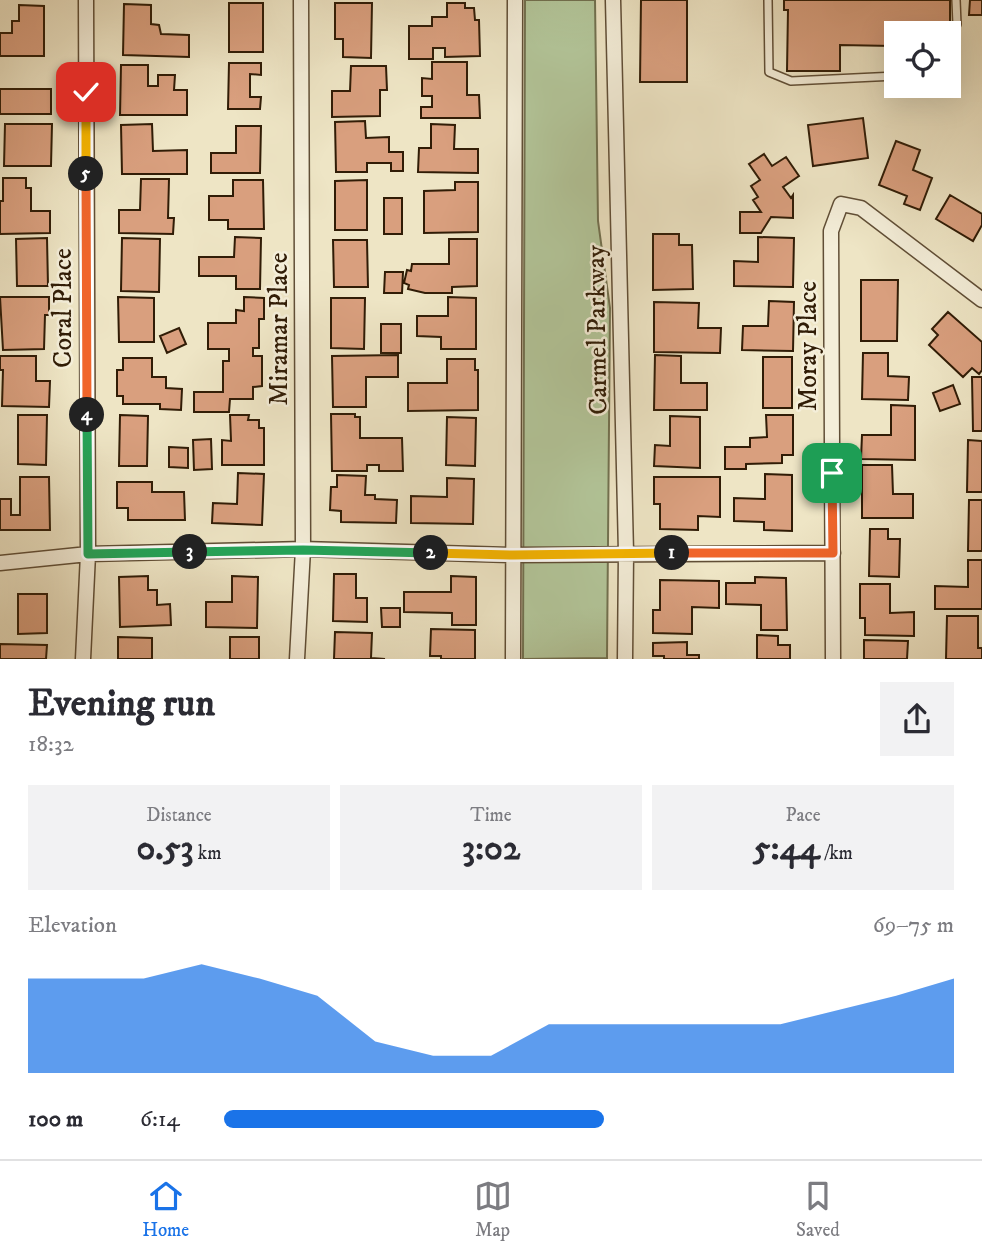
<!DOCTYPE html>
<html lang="en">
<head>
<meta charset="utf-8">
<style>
  body { margin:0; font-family:"IM FELL DW Pica",serif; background:#f2f2f3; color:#2b2b33; height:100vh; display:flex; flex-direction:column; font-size:26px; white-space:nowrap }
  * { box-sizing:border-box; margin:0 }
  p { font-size:23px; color:#7c7c81 }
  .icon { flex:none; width:38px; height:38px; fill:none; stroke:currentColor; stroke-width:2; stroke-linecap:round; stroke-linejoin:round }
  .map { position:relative; height:659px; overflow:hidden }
  .panel { display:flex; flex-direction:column; background:#fff; flex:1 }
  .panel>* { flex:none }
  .controls { position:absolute; left:884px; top:21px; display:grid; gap:14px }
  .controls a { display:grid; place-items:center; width:77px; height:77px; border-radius:0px; background:#fff; box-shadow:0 7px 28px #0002; font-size:35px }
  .pin { position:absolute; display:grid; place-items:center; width:60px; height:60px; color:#fff; margin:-30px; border-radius:14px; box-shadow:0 4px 10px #0006 }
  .km { position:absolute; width:35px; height:35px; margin:-18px; border-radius:50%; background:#222; color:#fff; font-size:19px; line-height:35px; text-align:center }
  .round { display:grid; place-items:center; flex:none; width:74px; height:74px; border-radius:0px; background:#f2f2f3 }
  .head { display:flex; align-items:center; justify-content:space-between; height:119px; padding:0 28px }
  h1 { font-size:38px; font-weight:700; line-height:52px }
  .stats { display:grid; grid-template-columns:repeat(3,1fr); gap:10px; height:119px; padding:7px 28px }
  .stats div { display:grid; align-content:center; border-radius:0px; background:#f2f2f3; text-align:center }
  .stats b { font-size:35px; font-weight:700 }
  .stats small { font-size:19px; font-weight:400 }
  .stats p { font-size:19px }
  .chart { height:196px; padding:14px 28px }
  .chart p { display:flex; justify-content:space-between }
  .chart svg { width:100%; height:126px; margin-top:7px; fill:#1a73e8; opacity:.7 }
  ul { padding:0 28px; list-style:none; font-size:23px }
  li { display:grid; grid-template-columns:112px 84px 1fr; align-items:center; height:52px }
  li i { height:18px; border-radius:9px; background:#1a73e8 }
  .tabs { display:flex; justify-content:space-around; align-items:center; height:98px; border-top:2px solid #e1e1e2; background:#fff; font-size:19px; color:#7c7c81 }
  .tabs a { display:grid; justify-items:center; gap:4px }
  .tabs .current { color:#1a73e8 }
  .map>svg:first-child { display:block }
</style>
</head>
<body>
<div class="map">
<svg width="982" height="659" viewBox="0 0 982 659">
  <rect width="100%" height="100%" fill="#eee5c5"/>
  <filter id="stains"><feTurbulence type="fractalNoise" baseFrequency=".00286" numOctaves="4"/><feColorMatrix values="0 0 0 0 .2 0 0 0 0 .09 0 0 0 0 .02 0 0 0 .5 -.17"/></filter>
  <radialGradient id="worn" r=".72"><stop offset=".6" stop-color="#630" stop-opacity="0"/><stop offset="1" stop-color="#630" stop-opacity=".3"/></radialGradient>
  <path fill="#b3c69a" stroke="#727150" stroke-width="2" d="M525,0h70l3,221 12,87 -3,350 -84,1z"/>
  <path fill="#d99f7e" stroke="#301c06" stroke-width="2" d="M641,0h46v82h-47z
    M784,0h166v22h-43v11h-11l-3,13 -53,-1v26h-53l1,-61h-4z
    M970,0h12v15h-13z
    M229,3h34v49h-34z
    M335,3h37l-1,55 -28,-1v-18h-8z
    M447,3h18v5h9l1,12h4l1,36 -35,1v-9h-12v11h-24v-33h23v-9h15z
    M124,4l27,1v19l8,1 2,9 28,1v22l-66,-2z
    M19,5l25,1v50h-44v-23h12v-12h7z
    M432,62h35v33h12l1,23h-59v-11h11v-11h-10v-18l10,1z
    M229,63h32v12l-11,-1v23h11l-1,12h-32z
    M121,65h27v21h10v-11h17l-1,15h13v25h-67z
    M351,66h35l1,24h-7v26l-48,1v-26h18z
    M0,89h51v25h-51z
    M863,118l5,40 -55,8 -5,-41z
    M365,121l1,17 23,-1v15h14v19h-12v-8h-24v9h-31l-1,-50z
    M5,124h47l-1,42h-47z
    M152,124l1,27 34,-1v24h-65l-1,-49z
    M431,124l24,1 -1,24h24v24l-60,-1 1,-24h12z
    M236,126h25l-1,47h-49v-20h25z
    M896,141l24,9 -7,20 19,8 -12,32 -16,-6 3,-8 -28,-11z
    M764,154l8,12 14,-9 13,19 -16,11 8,11 2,-3v23l-22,-1 -10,16h-21v-21h21l-8,-12 5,-3 -7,-11 9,-6 -11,-16z
    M3,178h23v10h5v23h19v22l-50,1v-33h3z
    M141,179h28l-1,39h6l-1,16 -54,-1v-23h21z
    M233,180h30l1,49h-36v-9h-19v-24h24z
    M367,180v50h-32v-49z
    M455,182h23v50l-54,1v-42l31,-1z
    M950,195l32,19v11l-9,16 -37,-22z
    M384,198h18v36h-18z
    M653,234h26v11h13l1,44 -40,1z
    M235,237l26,1 -1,51h-24v-13h-37v-19h35z
    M758,237l36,1 -1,49 -59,-1v-25l24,1z
    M47,238l1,48h-31l-1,-47z
    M122,238l38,1 -1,53 -38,-1z
    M449,239h28v47l-25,1v6h-27l-17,-4 1,-4 -5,-2 3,-13 4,1 1,-7h37z
    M333,240h34l1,47h-34z
    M385,272h18l-1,21h-18z
    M861,280h37l-1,61h-36z
    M0,297h49v18h-4l-1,34 -41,1z
    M118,297l36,1v44h-35z
    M244,297l20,1v21h-5v29h-6v8h9v30l-9,1v12h-23l-1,13h-35v-20h29v-31h6v-12h-21v-26h28v-13l8,1z
    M448,297l28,1v51h-35v-12l-24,-1v-20h31z
    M331,298h34l-1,51 -33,-1z
    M769,301l25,1 -1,49 -51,-1 1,-24h25z
    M654,302l45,1 -1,25h23l-1,25 -66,-1z
    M948,312l34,30v28l-3,4 -7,-6 -9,9 -34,-32 9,-10 -6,-6z
    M381,324h20v29h-20z
    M179,328l7,16 -19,9 -7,-17z
    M863,353h25v23l21,1 -1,23 -46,-1z
    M398,355v22h-32v30h-33l-1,-51z
    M655,355l26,1v27h26v27h-53z
    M0,356h36v25h14l-1,26 -47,-1 1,-36h-3z
    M763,357h29v51h-29z
    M123,358h29v19h14v11l16,1 -1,21 -21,-1v-5h-37v-8h-6v-26h6z
    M447,359h28v11h3v40l-70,1v-28h39z
    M972,377h10v54h-9z
    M953,385l7,19 -20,7 -7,-18z
    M891,405l24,1v54l-54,-1 1,-24h29z
    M331,414h24v3h5v21h42l1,33h-24v-6h-12v6h-35z
    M18,415h29l-1,50 -28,-1z
    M120,415l28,1 -1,50h-28z
    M230,415h19l-1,5h11v8h5v37h-42v-25l9,1z
    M766,415h27v40h-11v8l-36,1v5h-21v-22h25v-9l17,-1z
    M670,416l30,1v51l-46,-2 1,-21 15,1z
    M447,417l29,1 -1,48 -29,-1z
    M211,439l1,30 -18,1 -1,-30z
    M968,440l14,1v51h-15z
    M169,447l19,1v20l-19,-1z
    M862,465h30l1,29h20v24h-51z
    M238,473l26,1 -2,51 -50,-2 1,-20 24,1z
    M765,474l27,1v56l-28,-1v-8l-30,-1v-23l31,1z
    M337,475l29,1 -1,19h10v4l22,1 -1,23 -55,-1v-11l-11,-1 1,-23h6z
    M20,477h29l1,53h-50v-31h11v16h9z
    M654,477h66v40l-22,-1v14l-38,-1v-25h-6z
    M447,478l27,1 -1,45 -62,-1v-27l36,1z
    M117,482h35v10h32l1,28h-57v-12h-11z
    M969,500h13v51h-14z
    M870,529h18v10h12l-1,38 -30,-1z
    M968,560h14v49h-47v-23l33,1z
    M334,574h22v24h11v24l-34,-1z
    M148,576v14h9v15l13,-1 1,21 -51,2 -1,-50z
    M232,576l26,1 -1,51 -51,-1v-25h26z
    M451,576l25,1v48h-24v-12l-48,-1v-20h47z
    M755,577l31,1 1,52h-26v-25l-35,-1v-21h29z
    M660,580l59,1v27l-27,-1v27l-39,-1v-23h7z
    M860,584h30v29l24,-1v24l-49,-1v-17h-5z
    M18,594h29v39l-29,1z
    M381,608h19v19h-18z
    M947,616h31v32h4v11h-36z
    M431,629l44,1v29h-34v-3h-11z
    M335,632l37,1 -1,25 14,1h-51z
    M757,635l21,1v9h12v14h-33z
    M118,637l34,1v21h-34z
    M230,637h29v22h-29z
    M864,640l44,1 -1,18h-43z
    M687,642v13h12v4h-35v-3h-11v-13z
    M0,644l47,1 -1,14h-46z"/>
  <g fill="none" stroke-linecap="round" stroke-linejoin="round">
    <defs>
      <path id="service" d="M768,0l1,72 22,9 105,-5
        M948,46l9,-22 -1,-24"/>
      <path id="minor" d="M613,0l13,553 -1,106
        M0,563l88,-9 215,-5 210,6 320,-2
        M83,659l5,-105 -2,-554
        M297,659l6,-110 -2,-549
        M513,659l2,-659
        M833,659l-2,-428 10,-27 20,4 121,92"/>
    </defs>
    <use href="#service" stroke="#604e36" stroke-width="10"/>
    <use href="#minor" stroke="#604e36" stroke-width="17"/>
    <use href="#service" stroke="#f4eed9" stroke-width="7"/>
    <use href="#minor" stroke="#f4eed9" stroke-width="14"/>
  </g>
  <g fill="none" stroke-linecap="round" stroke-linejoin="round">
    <defs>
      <path id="split-1" d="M672,553h161l-1,-80"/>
      <path id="split-2" d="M431,553l82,2 159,-2"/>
      <path id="split-3" d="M190,552l113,-2 128,3"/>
      <path id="split-4" d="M87,415l1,139 102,-2"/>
      <path id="split-5" d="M86,174l1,241"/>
      <path id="split-6" d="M86,92v82"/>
    </defs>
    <use href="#split-1" stroke="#fff" stroke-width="14"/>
    <use href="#split-2" stroke="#fff" stroke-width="14"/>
    <use href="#split-3" stroke="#fff" stroke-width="14"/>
    <use href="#split-4" stroke="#fff" stroke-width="14"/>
    <use href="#split-5" stroke="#fff" stroke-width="14"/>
    <use href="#split-6" stroke="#fff" stroke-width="14"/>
    <use href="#split-1" stroke="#f0652b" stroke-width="9"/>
    <use href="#split-2" stroke="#f5b400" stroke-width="9"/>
    <use href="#split-3" stroke="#22a559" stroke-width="9"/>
    <use href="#split-4" stroke="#22a559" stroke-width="9"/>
    <use href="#split-5" stroke="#f0652b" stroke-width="9"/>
    <use href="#split-6" stroke="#f5b400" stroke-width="9"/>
  </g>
  <g text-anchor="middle" stroke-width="5" stroke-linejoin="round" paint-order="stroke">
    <g font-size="26" fill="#301c06" stroke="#f4eed9">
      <text transform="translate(62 308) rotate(-90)" y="9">Coral Place</text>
      <text transform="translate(278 329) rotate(-90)" y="9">Miramar Place</text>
      <text transform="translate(596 330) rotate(-91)" y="9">Carmel Parkway</text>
      <text transform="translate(807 346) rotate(-90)" y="9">Moray Place</text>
    </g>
  </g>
  <rect width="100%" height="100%" filter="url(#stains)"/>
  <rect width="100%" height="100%" fill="url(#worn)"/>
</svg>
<div class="controls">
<a><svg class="icon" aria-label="locate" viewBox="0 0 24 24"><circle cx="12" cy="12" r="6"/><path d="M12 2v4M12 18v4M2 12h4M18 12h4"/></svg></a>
</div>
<div class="pin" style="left:832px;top:473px;background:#1e9e55"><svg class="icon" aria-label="arrive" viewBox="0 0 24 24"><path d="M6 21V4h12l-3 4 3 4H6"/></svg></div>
<div class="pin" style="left:86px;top:92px;background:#d93025"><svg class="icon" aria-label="check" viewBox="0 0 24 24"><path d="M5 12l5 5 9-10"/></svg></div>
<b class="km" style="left:672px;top:553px">1</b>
<b class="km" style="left:431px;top:553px">2</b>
<b class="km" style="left:190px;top:552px">3</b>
<b class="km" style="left:87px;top:415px">4</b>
<b class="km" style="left:86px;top:174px">5</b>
</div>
<section class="panel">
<div class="head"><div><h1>Evening run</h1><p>18:32</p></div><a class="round"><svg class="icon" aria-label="share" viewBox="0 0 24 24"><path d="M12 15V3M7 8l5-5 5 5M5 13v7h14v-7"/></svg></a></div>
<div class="stats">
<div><p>Distance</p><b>0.53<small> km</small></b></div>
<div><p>Time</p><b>3:02</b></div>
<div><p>Pace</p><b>5:44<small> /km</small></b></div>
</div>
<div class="chart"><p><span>Elevation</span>69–75 m</p>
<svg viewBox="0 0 160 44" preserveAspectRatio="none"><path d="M0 44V11L10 11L20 11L30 6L40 11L50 17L60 33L70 38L80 38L90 27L100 27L110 27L120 27L130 27L140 22L150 17L160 11V44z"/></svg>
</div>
<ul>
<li><b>100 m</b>6:14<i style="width:52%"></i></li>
</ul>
</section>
<nav class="tabs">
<a class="current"><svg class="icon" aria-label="home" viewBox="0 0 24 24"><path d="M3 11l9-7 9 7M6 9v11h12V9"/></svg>Home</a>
<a><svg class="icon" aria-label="map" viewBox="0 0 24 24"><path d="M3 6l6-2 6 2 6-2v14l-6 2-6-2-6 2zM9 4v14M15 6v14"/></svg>Map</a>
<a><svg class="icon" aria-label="saved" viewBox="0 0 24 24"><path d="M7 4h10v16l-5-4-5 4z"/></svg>Saved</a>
</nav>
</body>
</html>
